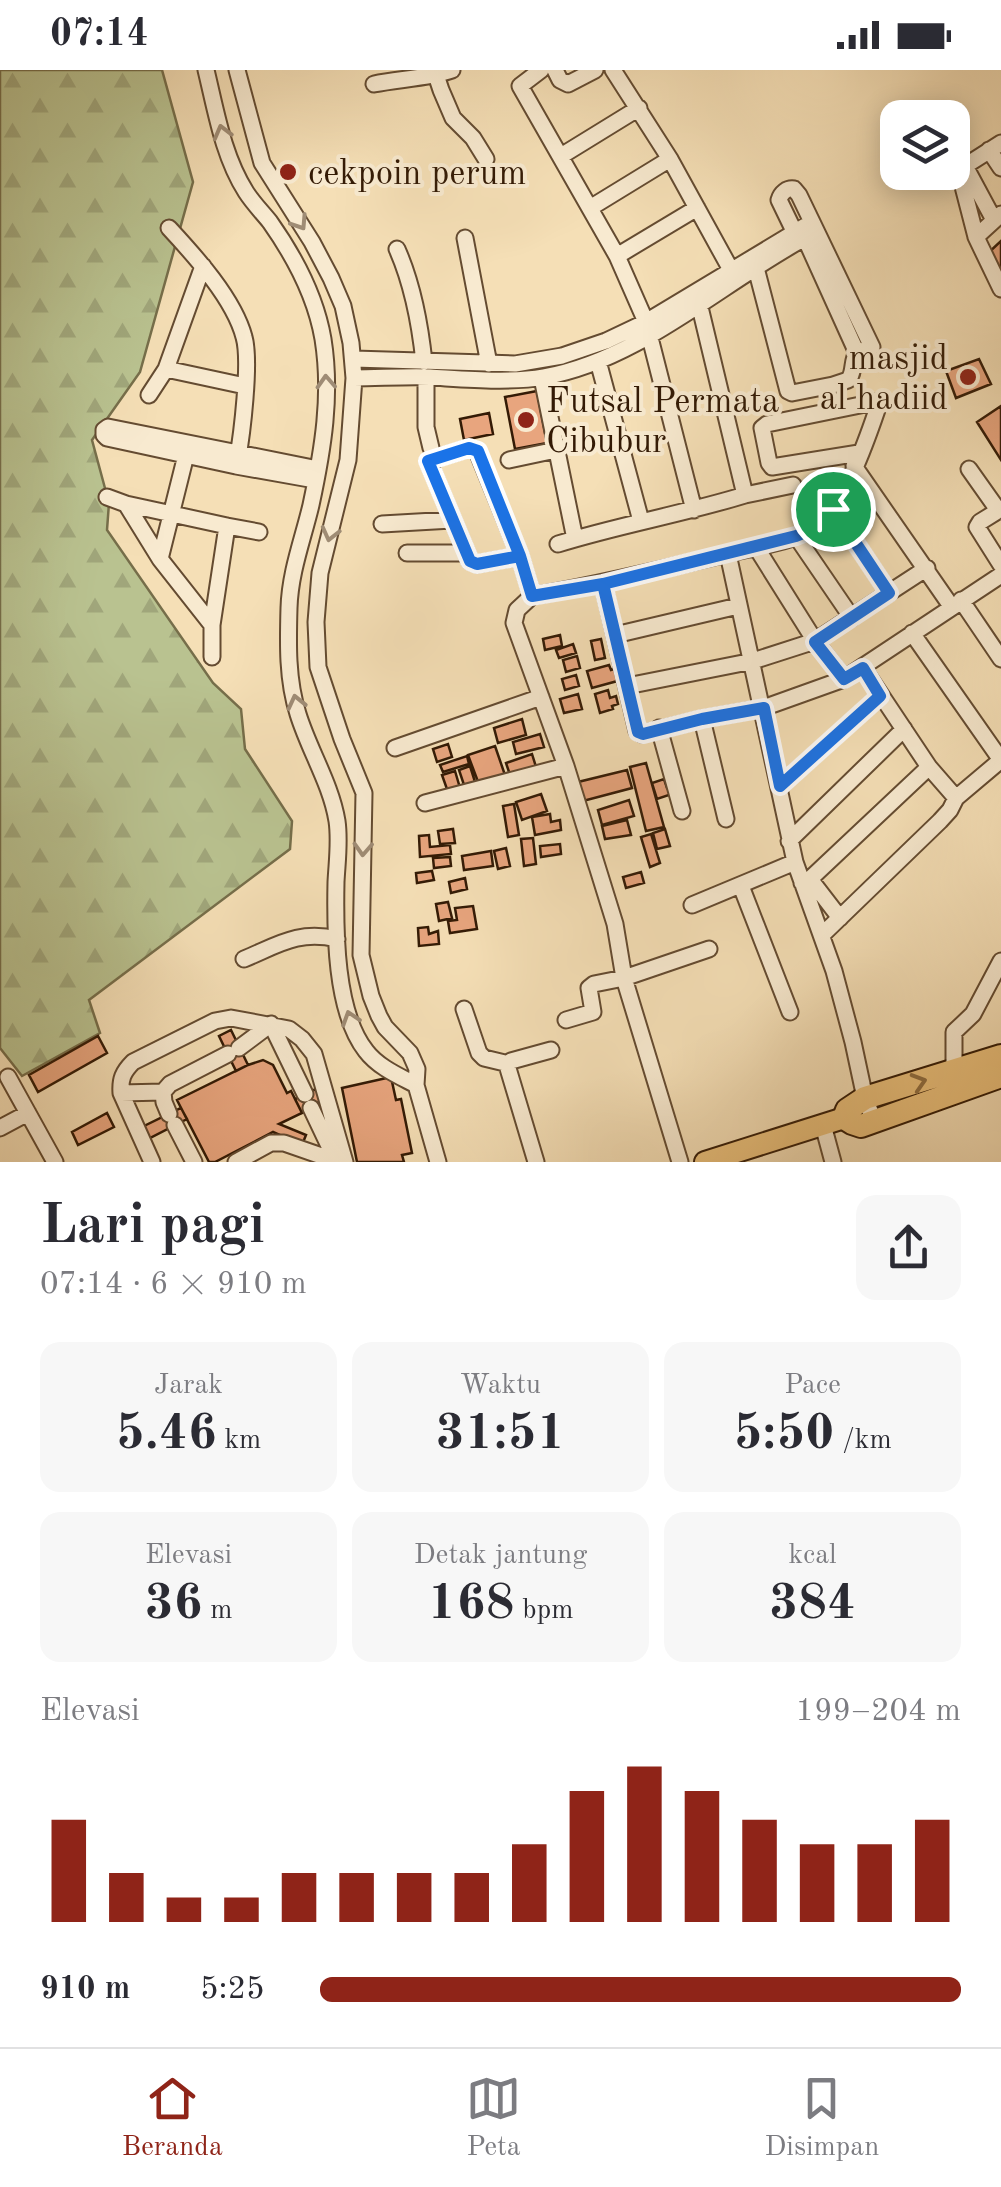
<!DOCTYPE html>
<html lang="id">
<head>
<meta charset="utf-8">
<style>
  body { margin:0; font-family:"Old Standard TT",serif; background:#f7f7f7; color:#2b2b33; height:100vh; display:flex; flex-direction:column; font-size:38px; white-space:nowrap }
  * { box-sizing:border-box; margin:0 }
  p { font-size:32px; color:#7c7c81 }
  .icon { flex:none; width:55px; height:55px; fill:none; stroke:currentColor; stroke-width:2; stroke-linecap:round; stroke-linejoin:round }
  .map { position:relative; height:1092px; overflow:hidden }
  .details { display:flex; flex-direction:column; background:#fff; flex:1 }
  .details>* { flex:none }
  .tools { position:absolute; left:880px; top:30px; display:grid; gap:20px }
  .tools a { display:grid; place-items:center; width:90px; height:90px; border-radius:20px; background:#fff; box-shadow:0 5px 25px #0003; font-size:50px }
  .pin { position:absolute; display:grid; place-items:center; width:85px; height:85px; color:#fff; margin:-42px; border:5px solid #fff; border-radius:50%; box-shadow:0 2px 10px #0007 }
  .round { display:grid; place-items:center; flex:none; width:105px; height:105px; border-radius:20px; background:#f7f7f7 }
  .headline { display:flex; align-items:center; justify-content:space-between; height:170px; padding:0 40px }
  h1 { font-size:55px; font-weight:800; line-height:75px }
  .figures { display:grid; grid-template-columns:repeat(3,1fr); gap:15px; height:170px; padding:10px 40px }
  .figures div { display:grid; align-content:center; border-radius:20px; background:#f7f7f7; text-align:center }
  .figures b { font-size:50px; font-weight:800 }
  .figures small { font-size:28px; font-weight:400 }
  .figures p { font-size:28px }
  .chart { height:280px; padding:20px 40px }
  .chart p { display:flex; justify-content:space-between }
  .chart svg { width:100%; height:180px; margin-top:10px; stroke:#8f2418; stroke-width:6 }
  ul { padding:0 40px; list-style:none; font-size:32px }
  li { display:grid; grid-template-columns:160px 120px 1fr; align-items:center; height:75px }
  li i { height:25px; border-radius:12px; background:#8f2418 }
  .status { display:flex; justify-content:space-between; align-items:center; height:70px; padding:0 50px; background:#fff; direction:ltr }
  .status svg { height:28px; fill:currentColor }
  .tab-bar { display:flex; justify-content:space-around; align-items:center; height:140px; border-top:2px solid #e1e1e2; background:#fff; font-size:28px; color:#7c7c81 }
  .tab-bar a { display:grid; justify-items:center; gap:5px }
  .tab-bar .on { color:#8f2418 }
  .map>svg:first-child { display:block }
</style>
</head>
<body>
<div class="status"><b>07:14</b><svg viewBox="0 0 49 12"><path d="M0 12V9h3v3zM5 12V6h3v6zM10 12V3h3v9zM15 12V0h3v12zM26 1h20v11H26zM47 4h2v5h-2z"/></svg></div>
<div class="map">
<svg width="1001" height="1092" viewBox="0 0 1001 1092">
  <defs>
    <pattern id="forest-firs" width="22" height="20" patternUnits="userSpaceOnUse" patternTransform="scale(2.5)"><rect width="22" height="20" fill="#b9c290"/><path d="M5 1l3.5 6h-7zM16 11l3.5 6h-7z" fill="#a0a67b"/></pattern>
  </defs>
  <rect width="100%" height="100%" fill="#f5dfb6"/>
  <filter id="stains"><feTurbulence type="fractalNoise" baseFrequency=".002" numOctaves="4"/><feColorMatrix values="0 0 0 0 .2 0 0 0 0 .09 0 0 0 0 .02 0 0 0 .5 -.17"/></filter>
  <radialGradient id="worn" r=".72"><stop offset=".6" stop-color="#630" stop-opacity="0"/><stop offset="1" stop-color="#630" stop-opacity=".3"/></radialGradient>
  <path fill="url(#forest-firs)" stroke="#766e4a" stroke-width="2.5" d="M0,0h162l31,112 -53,190 -48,68 17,63 -2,27 106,153 28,26 4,40 47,72 -2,28 -201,151 11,33 -78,43 -22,-28z"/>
  <path fill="#e8a57e" stroke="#331a05" stroke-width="2.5" d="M1001,171v41l-16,-26z
    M979,289l12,25 -35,14 -10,-27z
    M537,321l10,52 -32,6 -10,-52z
    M1001,336v54l-24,-38z
    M489,343l4,21 -29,6 -4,-21z
    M560,565l2,11 -17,4 -2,-11z
    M601,569l4,19 -10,2 -4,-19z
    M573,574l3,9 -17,5 -3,-8z
    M577,586l3,12 -14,4 -3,-12z
    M609,595l2,5 7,-2 3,12 -29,8 -5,-17z
    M576,605l3,11 -14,4 -3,-11z
    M608,620l2,8 6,-2 2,8 -6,2 1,3 -13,4 -5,-19z
    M578,624l4,15 -18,4 -4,-14z
    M522,649l4,16 -28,8 -4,-15z
    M540,664l4,13 -28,7 -3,-12z
    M448,674l4,13 -15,5 -4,-13z
    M495,676l11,32 -26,9 -12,-32z
    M532,684l5,16 -26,8 -5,-15z
    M467,686l2,8 -26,8 -3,-7z
    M646,693l18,64 -18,4 -16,-64z
    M470,696l6,19 -11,3 -6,-18z
    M627,700l5,18 -49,13 -5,-19z
    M455,701l5,17 -12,4 -6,-17z
    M664,709l3,9 6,-2 2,7 -18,6 -5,-16z
    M541,724l6,17 -25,9 -6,-18z
    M629,730l5,16 -32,9 -4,-15z
    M514,734l5,31 -11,2 -5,-31z
    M550,744l1,8 9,-2 1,10 -26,5 -3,-18z
    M627,750l4,15 -26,4 -3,-13z
    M453,759l2,14 -15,1 -2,-13z
    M665,759l5,17 -13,3 -4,-16z
    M651,764l9,29 -10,4 -9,-30z
    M429,765l1,12 20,-2 1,9 -31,3 -1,-21z
    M533,768l3,26 -12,2 -3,-27z
    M560,774l1,10 -20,3 -1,-11z
    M506,778l4,18 -12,3 -4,-18z
    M491,781l2,15 -29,4 -2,-14z
    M450,787l1,9 -17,2 -1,-10z
    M432,801l2,9 -17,3 -1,-10z
    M641,802l3,11 -18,5 -3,-11z
    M465,808l2,11 -16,4 -2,-11z
    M448,832l4,16 -13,3 -3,-17z
    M473,836l4,23 -27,4 -2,-12 9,-1 -2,-12z
    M428,857l1,7 9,-3 1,13 -20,2 -1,-18z
    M231,960l17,35 -12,6 -17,-35z
    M98,966l9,17 -69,39 -9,-17z
    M263,990l10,5 14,28 4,-2 11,22 -23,11 27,11 -4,10 -29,-13 -58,30h-6l-32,-62 71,-35z
    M391,1007l5,23 5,-1 11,54 -10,2 2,7h-47l-15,-74z
    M316,1019l7,13 -21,11 -7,-14z
    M181,1038l6,11 -39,20 -6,-12z
    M107,1043l7,14 -36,18 -6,-13z"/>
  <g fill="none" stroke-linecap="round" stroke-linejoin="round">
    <defs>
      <path id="minor" d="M206,0c10,41 17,86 40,122 7,11 16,20 24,30 24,34 46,76 53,117 9,56 0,110 -12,166 -8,34 -21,67 -22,103 -1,35 -2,72 9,106 11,36 33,70 39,107 3,20 0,41 -1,61 -1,48 -1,130 30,169 12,16 33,25 50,34
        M237,0l25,93 50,79 19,36 12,28 8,37 3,35 -6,82 -28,113 -4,49 2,45 24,72 22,54 -3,162 10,41 8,20 6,11 25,26 7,16 -1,16 22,77
        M438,0l-2,5 5,15 12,28 20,20 13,21
        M541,0l-21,16 97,170 29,66 48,188
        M555,0l5,10 8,4 27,-14
        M613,0l57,89 61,111
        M374,14c25,-5 56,-6 78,-14
        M989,80l12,18
        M561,86l78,-48
        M965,96l29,54
        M590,138l80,-49
        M1001,144l-25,23 25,52
        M169,158c26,28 65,71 75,109 7,24 -2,98 -7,125
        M794,161l-15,-31c2,-7 8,-12 15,-11l5,6 13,27
        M976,167l-16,-62 5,-9 36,-23
        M465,168l24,126
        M397,179c16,36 23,75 27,113
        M617,186l80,-48
        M203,196l-37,103 79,17
        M354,289l161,5 47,-8 44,-15 40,-19 166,-100 60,125 -15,6
        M598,291l43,160
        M426,307v50l5,21
        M354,308c25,0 51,-2 76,-1 36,2 79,6 114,0 96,-17 177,-94 261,-139l52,115c-6,8 -2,20 -9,27l-15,5 -41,8 -4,-2 -32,-123
        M542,308l33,161
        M149,325l17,-26
        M188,377l-28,112 52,66v32
        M859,383l-87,14 -3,-4 -7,-35 5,-4 113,-23
        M509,390l47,-10
        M854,396l97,140
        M969,399l29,41
        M315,410l-79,-14 -129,-28 -3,-3v-5l4,-3 210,42
        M745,425l48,-10
        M107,427l19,7
        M833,439l56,84
        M1001,439l-21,13 -3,5 24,38
        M382,454l70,-4
        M796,466l56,82
        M558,474c61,-19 125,-30 187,-49l-46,-192
        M407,483h58
        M728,484l67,308 39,109 19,71 12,56 9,23
        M520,486l-43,8 -7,-3 -42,-100 41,-13 8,3 43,105 12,40 -15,14 -3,13 52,143 49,158 9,54 56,184
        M160,489l-34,-55 101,22
        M603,514l34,147 5,3 60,-15 61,-11 81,-29 157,-104
        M532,526c66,-11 130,-27 195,-42 22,-6 78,-14 93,-30 27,-26 48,-87 60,-123
        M961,530l40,59
        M212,555l15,-99 32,6
        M912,563l89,127
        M615,565l123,-29
        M863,598l66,99 27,31
        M844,609l-29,-38 112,-73
        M627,616l126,-25 62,-20 -59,-94
        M702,649l24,100
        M659,658l23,83
        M395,678l146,-51
        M780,716l100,-90
        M425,733l141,-37
        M789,771l115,-112
        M810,809l30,39
        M802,813l8,-4 119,-112
        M741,816l49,126
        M692,835l103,-43
        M822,865l118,-114 10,-11 6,-12 45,-38
        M244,889c34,-14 54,-29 93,-20
        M464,939l15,44 5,5 25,6
        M566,950l27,-8 -4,-24 5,-4 30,-6 85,-29
        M239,978l32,-24 34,70
        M954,1001v-39l19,-18 28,-53
        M8,1007l47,85
        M121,1023l42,-1
        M311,1038l19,40 11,11
        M169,1044l-5,-12 -1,-10 7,-8 58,-30
        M175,1055l19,37
        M823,1055l10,37
        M0,1058l28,-15
        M152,1092l-31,-69c-1,-14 2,-21 12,-31l82,-41 16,-3 58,11 13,10 12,15 31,108
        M236,1092l35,-19h13l55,19
        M536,1092l-29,-97 4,-4 40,-11"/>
      <path id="major" d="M705,1092l139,-44"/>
      <path id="highway" d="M1001,986l-136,42 -18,12 -3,8 8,5 9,3 140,-50"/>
    </defs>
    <use href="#minor" stroke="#644b31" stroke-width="19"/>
    <use href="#major" stroke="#331a05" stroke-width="24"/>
    <use href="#highway" stroke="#331a05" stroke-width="26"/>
    <use href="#minor" stroke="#f8ead0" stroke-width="15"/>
    <use href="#major" stroke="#eac07b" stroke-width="20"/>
    <use href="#highway" stroke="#eac07b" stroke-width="22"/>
  </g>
  <defs><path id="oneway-chevron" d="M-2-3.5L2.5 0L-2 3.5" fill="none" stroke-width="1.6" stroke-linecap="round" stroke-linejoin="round" transform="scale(2.5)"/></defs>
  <g stroke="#9f8c75">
    <use href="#oneway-chevron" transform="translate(222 62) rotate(-105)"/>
    <use href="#oneway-chevron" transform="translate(300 153) rotate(57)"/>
    <use href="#oneway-chevron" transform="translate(326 312) rotate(-93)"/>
    <use href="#oneway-chevron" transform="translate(330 464) rotate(104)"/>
    <use href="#oneway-chevron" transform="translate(296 632) rotate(-103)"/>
    <use href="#oneway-chevron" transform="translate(363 779) rotate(93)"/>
    <use href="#oneway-chevron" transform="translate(350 948) rotate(-108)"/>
  </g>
  <use stroke="#8e6d40" href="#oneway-chevron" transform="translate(919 1012) rotate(-17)"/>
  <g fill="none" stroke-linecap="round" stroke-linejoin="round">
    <defs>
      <path id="route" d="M833,439l-17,19 -20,8 -193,48 -71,12 -12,-40 -43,8 -7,-3 -42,-100 41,-13 9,3 42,105 12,40 71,-12 35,148 5,2 59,-15 62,-11 16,78 100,-90 -17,-28 -19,11 -29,-37 74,-49 -56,-84"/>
    </defs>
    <use href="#route" stroke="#fff" stroke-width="20"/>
    <use href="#route" stroke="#1a73e8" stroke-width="12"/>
  </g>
  <g fill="#8f2418" stroke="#f8ead0" stroke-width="4">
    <circle cx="288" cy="102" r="10"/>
    <circle cx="968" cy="307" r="10"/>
    <circle cx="526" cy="350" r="10"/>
  </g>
  <g text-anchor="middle" stroke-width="8" stroke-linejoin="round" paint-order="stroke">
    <g font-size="35" fill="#331a05" stroke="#f8ead0" text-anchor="start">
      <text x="308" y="114">cekpoin perum</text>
      <text x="948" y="299" text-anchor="end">masjid<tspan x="948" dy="40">al hadiid</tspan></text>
      <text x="546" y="342">Futsal Permata<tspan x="546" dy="40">Cibubur</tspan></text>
    </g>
  </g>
  <rect width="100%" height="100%" filter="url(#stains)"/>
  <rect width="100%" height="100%" fill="url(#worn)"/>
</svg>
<div class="tools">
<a><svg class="icon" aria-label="layers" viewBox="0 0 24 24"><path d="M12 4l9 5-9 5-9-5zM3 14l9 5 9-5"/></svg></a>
</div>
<div class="pin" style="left:833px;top:439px;background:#1e9e55"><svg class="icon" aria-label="arrive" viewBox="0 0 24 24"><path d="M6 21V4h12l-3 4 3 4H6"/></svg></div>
</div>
<section class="details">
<div class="headline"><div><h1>Lari pagi</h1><p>07:14 · 6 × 910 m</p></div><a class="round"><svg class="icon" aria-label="share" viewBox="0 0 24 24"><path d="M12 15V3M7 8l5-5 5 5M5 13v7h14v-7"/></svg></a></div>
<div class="figures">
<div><p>Jarak</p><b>5.46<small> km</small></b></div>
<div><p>Waktu</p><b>31:51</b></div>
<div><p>Pace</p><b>5:50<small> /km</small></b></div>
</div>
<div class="figures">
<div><p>Elevasi</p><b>36<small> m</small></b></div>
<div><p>Detak jantung</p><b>168<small> bpm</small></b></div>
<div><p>kcal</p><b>384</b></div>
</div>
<div class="chart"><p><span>Elevasi</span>199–204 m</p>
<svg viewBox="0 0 160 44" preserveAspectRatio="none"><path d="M5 44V19M15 44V32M25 44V38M35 44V38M45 44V32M55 44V32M65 44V32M75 44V32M85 44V25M95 44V12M105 44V6M115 44V12M125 44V19M135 44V25M145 44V25M155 44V19"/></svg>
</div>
<ul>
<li><b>910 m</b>5:25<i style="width:100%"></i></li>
</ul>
</section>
<nav class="tab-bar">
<a class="on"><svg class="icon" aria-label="home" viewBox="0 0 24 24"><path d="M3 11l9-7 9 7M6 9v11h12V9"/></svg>Beranda</a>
<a><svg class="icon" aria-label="map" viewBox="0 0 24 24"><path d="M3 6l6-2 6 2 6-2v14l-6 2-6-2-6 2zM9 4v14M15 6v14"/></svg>Peta</a>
<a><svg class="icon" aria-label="saved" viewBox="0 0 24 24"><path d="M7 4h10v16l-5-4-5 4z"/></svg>Disimpan</a>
</nav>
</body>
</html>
